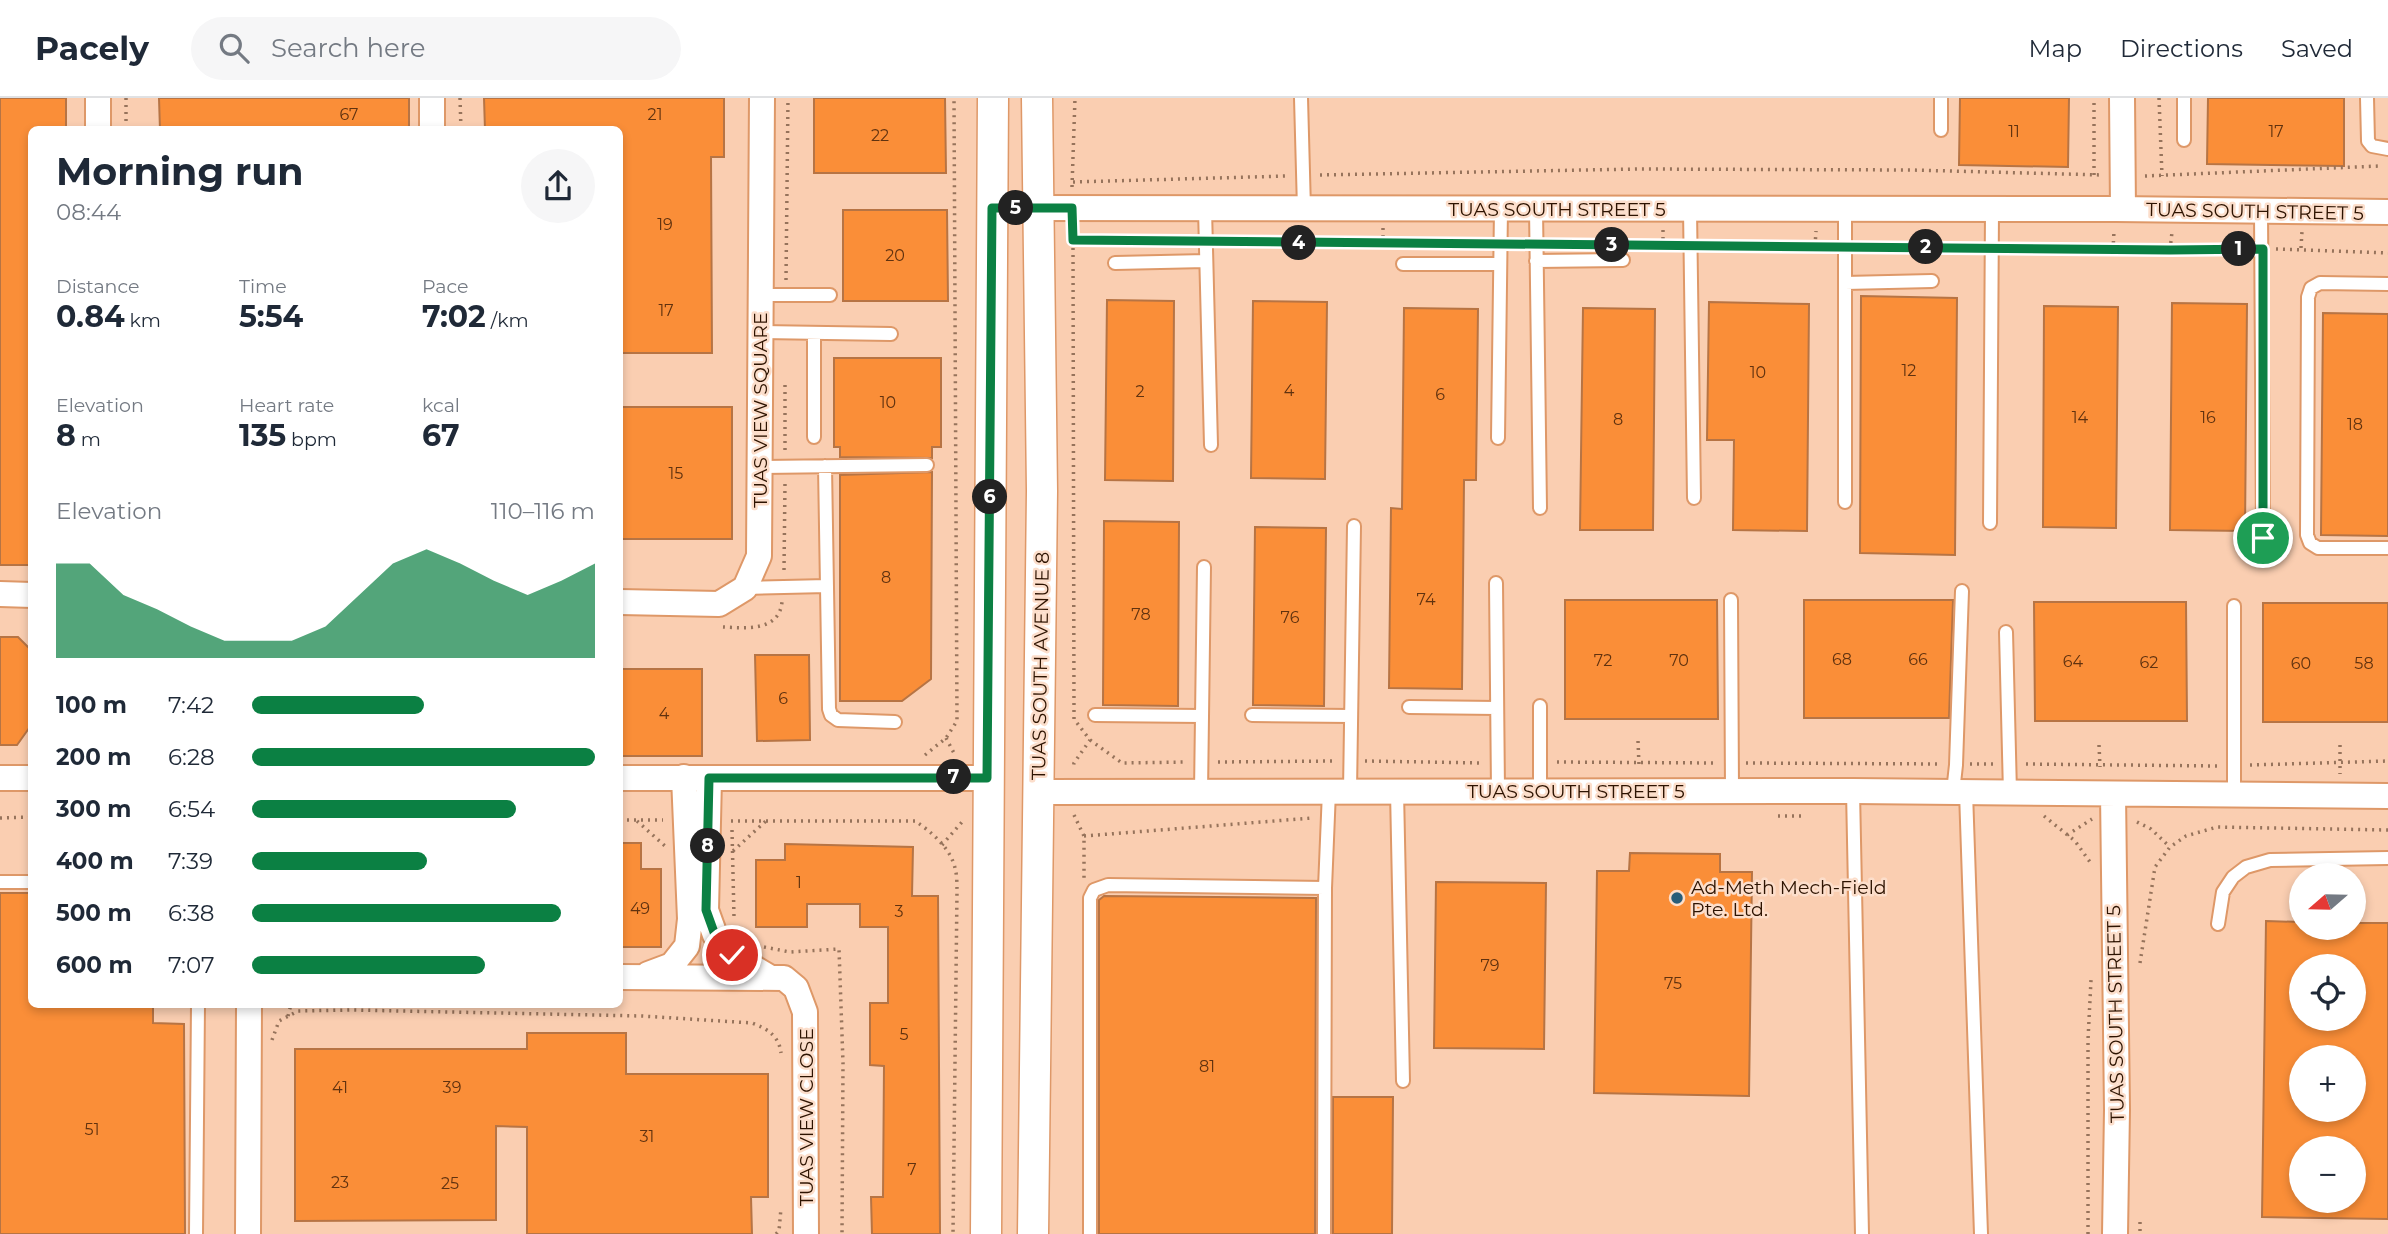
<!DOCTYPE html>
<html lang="en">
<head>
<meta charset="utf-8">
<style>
  body { margin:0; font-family:Montserrat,sans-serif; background:#f6f6f7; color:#1f2937; height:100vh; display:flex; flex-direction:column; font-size:26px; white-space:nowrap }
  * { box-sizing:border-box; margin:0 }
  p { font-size:23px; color:#747a83 }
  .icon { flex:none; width:38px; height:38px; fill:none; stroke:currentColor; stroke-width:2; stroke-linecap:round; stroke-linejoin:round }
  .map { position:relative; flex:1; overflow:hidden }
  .sheet { position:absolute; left:28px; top:28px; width:595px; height:882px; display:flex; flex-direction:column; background:#fff; border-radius:10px; box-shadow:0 4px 10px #0003 }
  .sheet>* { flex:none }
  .needle { width:46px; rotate:250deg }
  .buttons { position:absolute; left:2289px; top:765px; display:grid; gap:14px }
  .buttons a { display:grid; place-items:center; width:77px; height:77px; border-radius:50%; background:#fff; box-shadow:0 4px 10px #0003; font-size:35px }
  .pin { position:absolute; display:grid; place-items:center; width:60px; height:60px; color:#fff; margin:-30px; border:4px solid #fff; border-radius:50%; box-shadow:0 2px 7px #0007 }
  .km { position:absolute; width:35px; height:35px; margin:-18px; border-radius:50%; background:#222; color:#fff; font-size:19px; line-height:35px; text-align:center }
  .round { display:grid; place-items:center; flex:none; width:74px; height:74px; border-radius:37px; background:#f6f6f7 }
  .headline { display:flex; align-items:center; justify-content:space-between; height:119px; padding:0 28px }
  h1 { font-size:38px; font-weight:700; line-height:52px }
  .figures { display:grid; grid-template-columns:repeat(3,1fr); gap:10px; height:119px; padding:7px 28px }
  .figures div { display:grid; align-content:center }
  .figures b { font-size:30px; font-weight:700 }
  .figures small { font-size:19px; font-weight:400 }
  .figures p { font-size:19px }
  .chart { height:196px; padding:14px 28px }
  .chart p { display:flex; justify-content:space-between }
  .chart svg { width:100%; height:126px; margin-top:7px; fill:#0b8043; opacity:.7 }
  ul { padding:0 28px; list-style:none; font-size:23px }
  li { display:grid; grid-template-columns:112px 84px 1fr; align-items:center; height:52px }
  li i { height:18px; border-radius:9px; background:#0b8043 }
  header { display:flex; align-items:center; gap:42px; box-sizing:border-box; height:98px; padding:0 35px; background:#fff; border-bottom:2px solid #e0e1e3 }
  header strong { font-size:33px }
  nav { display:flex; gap:38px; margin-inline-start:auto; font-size:24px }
  .search { width:490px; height:63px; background:#f6f6f7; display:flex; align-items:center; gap:18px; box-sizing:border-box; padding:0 24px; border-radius:38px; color:#747a83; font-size:26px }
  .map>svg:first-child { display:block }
</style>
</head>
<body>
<header>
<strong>Pacely</strong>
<div class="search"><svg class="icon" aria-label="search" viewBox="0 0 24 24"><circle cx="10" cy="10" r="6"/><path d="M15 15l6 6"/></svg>Search here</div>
<nav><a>Map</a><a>Directions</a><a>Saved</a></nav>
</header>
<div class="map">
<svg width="2388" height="1136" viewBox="0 0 2388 1136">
  <rect width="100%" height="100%" fill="#faceb1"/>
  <path fill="#fa8e38" stroke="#b77444" stroke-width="2" fill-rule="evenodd" d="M0,0h66v32h-34v435h-32z
    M159,0h250v32h-249z
    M484,0h240v59h-13l1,196h-92v-223h-135z
    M814,0h131l1,75h-132z
    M1960,0h109l-1,69 -109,-2z
    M2208,0h136v68l-137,-2z
    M843,112h104l1,91h-105z
    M1861,198l96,2 -2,257 -95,-2z
    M1107,202l67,1 -1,180 -68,-1z
    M1253,203l74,1 -2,177 -74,-1z
    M1709,204l100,2 -2,227 -74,-1 1,-90h-27z
    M2172,205l75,1 -2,227 -75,-1z
    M2044,208l74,1 -2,221 -73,-1z
    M1404,210l74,1 -2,171h-12l-2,209 -73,-1 2,-180 11,1z
    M1583,210l72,1 -2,221h-73z
    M2323,215l65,1v222l-67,-1z
    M834,260h107v89h-9v11l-92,-1v-10h-6z
    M621,309h111v132h-111z
    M932,374l-1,207 -29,22h-62v-226z
    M1104,423l75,1 -1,184 -75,-1z
    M1255,429l71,1 -2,178 -71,-1z
    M1565,502h152l1,119h-153z
    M1804,502h149l-4,118h-145z
    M2034,504h152l1,119h-152z
    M2263,505h125v119h-125z
    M0,539h18l14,14v73l-15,21h-17z
    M755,557h54l1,85 -53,1z
    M620,571h82v87h-82z
    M620,745h21v26h20v78h-41z
    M785,746l128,3 -1,49h26l2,338h-68l-1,-37h12l1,-131 -14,-1v-62h18v-76h-28v-23h-53v23h-51v-67h29z
    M1630,755l90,1v18h32l-3,224 -155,-3 3,-222h32z
    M1436,784l110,1 -2,166 -110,-1z
    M0,795h32v111h121v19l31,1 1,210h-185z
    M1104,798l212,2 -1,336h-216v-334z
    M2266,823l35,1v6h53v-5h34v296l-126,-2zM2301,868h53v52h-53zM2301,959h53v53h-53zM2301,1050h53v52h-53z
    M527,935h99v41h142v123h-17l1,37h-225v-107l-31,-1v94l-201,1v-172h232z
    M1333,999h60l-1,137h-59z"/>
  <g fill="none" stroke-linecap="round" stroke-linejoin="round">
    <defs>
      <path id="service" d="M1301,0l3,111
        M1941,0v32
        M2184,0v42
        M2367,0l1,43 4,5 16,3
        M1205,111l6,236
        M1536,111l4,299
        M1690,111l4,289
        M1845,112v292
        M2261,113l2,327
        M1536,163l87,-1
        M1115,165l91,-2
        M1403,166h97
        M1845,185l87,-2
        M2388,186l-68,-1 -9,5 -3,9 -1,238 3,8 8,5h70
        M761,197h69
        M761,234l130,2
        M814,339v-104
        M1498,340l3,-229
        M825,368l4,243 2,6 7,5 57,2
        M760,369l167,-2
        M1990,425l2,-312
        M1496,485l2,208
        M745,490l82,-2
        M1731,502l1,191
        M2234,508v189
        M2006,534l4,161
        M1540,608v85
        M1409,609l88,1
        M1095,617l107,1
        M1252,617l99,1
        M1350,693l4,-265
        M1397,693l6,290
        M1853,693l9,443
        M1201,694l3,-225
        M1953,694l3,-27 6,-174
        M1966,694l15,442
        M0,784h32
        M2218,826l5,-32 10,-15 13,-10 24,-7 118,-2
        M196,1136l2,-230
        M1090,1136v-336l4,-8 14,-5 217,3
        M1324,1136l1,-346 4,-97"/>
      <path id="minor" d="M2122,0l1,111
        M98,32v-32
        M432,32v-32
        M992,110l1124,1 272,3
        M0,496l32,1
        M620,504l99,2 26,-16 14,-32 3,-458
        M0,680h32
        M620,680h367
        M709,680l-3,132 9,25 17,20 39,23
        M1039,694l814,-1 535,5
        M2113,696l4,316 -2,124
        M648,876l24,-9 15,-19 3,-27 -6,-142
        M620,879l164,1 12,10 9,24 1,222
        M248,1136l1,-230"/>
      <path id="tertiary" d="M986,1136l7,-1136
        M1033,1136l9,-743 -5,-393"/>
    </defs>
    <use href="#service" stroke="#de9868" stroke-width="16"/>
    <use href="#minor" stroke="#de9868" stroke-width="28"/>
    <use href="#tertiary" stroke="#de9868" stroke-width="33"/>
    <path stroke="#96735b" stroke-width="3.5" stroke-dasharray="2 5" stroke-linecap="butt" d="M126,0v32
      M460,0l1,32
      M2159,0l3,78
      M1320,77l318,-6 274,1 191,5
      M2094,77v-77
      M2145,78l234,-10
      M1073,84l214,-6
      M1072,89l3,-89
      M1072,132l1,10 118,2
      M1663,132v15
      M1073,143l1,478 16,21 -16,23 -1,6
      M1223,144l262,3
      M1383,146v-16
      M1629,147h45
      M1706,147l125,1
      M1815,148l1,-15
      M1860,149l115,1
      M2007,150l237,1
      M2301,150l1,-17
      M2276,151l112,4
      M2113,152l1,-19
      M2170,152l2,-18
      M786,182l2,-182
      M785,287v66
      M784,472l1,-87
      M723,529c22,1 56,5 59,-25
      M946,640l9,17
      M1090,642l32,23 64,-1
      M1638,643l1,24
      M2099,647l1,22
      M2340,647v29
      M925,657l21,-17 11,-17 -3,-623
      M1365,663l118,2
      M1218,664l118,-1
      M1557,664l160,1
      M1746,665l195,1
      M1970,666h24
      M2026,666l192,2
      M2250,667l138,-4
      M1074,717l10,21v42
      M1778,718h28
      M2044,718l31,25 15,21
      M0,720l32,-1
      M620,722h43
      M637,723l28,25
      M731,723h184c16,10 36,28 40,47 2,7 2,16 2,23l-4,343
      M2137,724l14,7 19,18
      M732,732l2,87
      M2067,737l25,-16
      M1084,738l228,-18
      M942,747l20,-23
      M733,753l34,-31
      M764,849l26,5 49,-3 4,114 -1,171
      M2140,865l15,-96 15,-20 16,-11 31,-9 171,3
      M288,918l3,-12
      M272,942l7,-19 19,-10 55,-1 289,6 110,7c16,6 27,13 29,30
      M2140,1124v12
      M776,1136l3,-3 2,-23
      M2088,1136v-194l3,-60"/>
    <use href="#service" stroke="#fff" stroke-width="12"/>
    <use href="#minor" stroke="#fff" stroke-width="24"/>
    <use href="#tertiary" stroke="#fff" stroke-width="30"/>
  </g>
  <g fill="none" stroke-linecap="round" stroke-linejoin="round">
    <defs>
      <path id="route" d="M732,857l-17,-20 -9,-25 3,-132h278l5,-570h80l1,32 1097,10 93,-1v289"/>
    </defs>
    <use href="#route" stroke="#fff" stroke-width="14"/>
    <use href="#route" stroke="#0b8043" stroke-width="9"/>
  </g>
  <circle fill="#285d79" stroke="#fcdecb" stroke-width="2.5" cx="1677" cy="800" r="7"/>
  <g text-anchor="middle" stroke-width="5" stroke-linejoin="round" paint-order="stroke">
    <g font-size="16" fill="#60320f">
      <text x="349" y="22">67</text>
      <text x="655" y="22">21</text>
      <text x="2014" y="39">11</text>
      <text x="2276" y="39">17</text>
      <text x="880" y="43">22</text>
      <text x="665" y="132">19</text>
      <text x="895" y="163">20</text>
      <text x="666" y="218">17</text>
      <text x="1909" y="278">12</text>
      <text x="1758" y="280">10</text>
      <text x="1289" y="298">4</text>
      <text x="1140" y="299">2</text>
      <text x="1440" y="302">6</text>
      <text x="888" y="310">10</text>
      <text x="2080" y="325">14</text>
      <text x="2208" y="325">16</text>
      <text x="1618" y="327">8</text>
      <text x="2355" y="332">18</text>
      <text x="676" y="381">15</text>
      <text x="886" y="485">8</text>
      <text x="1426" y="507">74</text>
      <text x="1141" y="522">78</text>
      <text x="1290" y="525">76</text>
      <text x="1842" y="567">68</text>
      <text x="1918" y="567">66</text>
      <text x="1603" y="568">72</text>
      <text x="1679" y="568">70</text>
      <text x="2073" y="569">64</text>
      <text x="2149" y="570">62</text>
      <text x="2301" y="571">60</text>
      <text x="2364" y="571">58</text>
      <text x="783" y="606">6</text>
      <text x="664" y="621">4</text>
      <text x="799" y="790">1</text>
      <text x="640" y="816">49</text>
      <text x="899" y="819">3</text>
      <text x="1490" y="873">79</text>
      <text x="1673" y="891">75</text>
      <text x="904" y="942">5</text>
      <text x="1207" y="974">81</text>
      <text x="340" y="995">41</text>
      <text x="452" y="995">39</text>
      <text x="92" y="1037">51</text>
      <text x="647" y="1044">31</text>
      <text x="912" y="1077">7</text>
      <text x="340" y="1090">23</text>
      <text x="450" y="1091">25</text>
    </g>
    <g font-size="19" fill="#2d1301" stroke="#fcdecb">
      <text x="1557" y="118">TUAS SOUTH STREET 5</text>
      <text transform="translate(2255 113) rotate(1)" y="7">TUAS SOUTH STREET 5</text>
      <text transform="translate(760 312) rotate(-90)" y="7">TUAS VIEW SQUARE</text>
      <text transform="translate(1040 568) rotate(-89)" y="7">TUAS SOUTH AVENUE 8</text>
      <text x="1576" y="700">TUAS SOUTH STREET 5</text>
      <text transform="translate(2115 916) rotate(-91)" y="7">TUAS SOUTH STREET 5</text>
      <text transform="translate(806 1019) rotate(-90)" y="7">TUAS VIEW CLOSE</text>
    </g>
    <g font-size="19" fill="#2d1301" stroke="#fcdecb" text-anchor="start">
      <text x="1691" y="796">Ad-Meth Mech-Field<tspan x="1691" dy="22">Pte. Ltd.</tspan></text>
    </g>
  </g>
</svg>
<div class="buttons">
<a><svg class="needle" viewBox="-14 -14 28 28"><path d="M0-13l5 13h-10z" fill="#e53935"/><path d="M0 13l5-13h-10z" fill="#747a83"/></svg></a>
<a><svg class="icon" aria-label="locate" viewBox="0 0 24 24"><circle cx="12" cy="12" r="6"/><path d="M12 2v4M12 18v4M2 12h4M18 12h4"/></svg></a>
<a>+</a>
<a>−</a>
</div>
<div class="pin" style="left:2263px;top:440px;background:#1e9e55"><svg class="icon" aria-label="arrive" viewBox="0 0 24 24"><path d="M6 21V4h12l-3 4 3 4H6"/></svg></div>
<div class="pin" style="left:732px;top:857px;background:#d93025"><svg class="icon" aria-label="check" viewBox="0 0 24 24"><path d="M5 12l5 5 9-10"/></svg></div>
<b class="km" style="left:2239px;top:151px">1</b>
<b class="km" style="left:1926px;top:149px">2</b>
<b class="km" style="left:1612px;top:147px">3</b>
<b class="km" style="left:1299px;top:145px">4</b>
<b class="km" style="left:1016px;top:110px">5</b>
<b class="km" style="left:990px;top:399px">6</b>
<b class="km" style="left:954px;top:679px">7</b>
<b class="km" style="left:708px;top:748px">8</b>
<section class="sheet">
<div class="headline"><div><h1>Morning run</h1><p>08:44</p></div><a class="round"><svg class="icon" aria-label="share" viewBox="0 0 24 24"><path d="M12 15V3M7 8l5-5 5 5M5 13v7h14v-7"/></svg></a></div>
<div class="figures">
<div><p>Distance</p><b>0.84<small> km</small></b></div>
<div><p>Time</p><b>5:54</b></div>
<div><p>Pace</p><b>7:02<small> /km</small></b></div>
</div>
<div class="figures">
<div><p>Elevation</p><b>8<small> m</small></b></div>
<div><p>Heart rate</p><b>135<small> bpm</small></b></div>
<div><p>kcal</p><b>67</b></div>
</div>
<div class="chart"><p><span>Elevation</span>110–116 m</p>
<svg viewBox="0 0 160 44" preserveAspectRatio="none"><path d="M0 44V11L10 11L20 22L30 27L40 33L50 38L60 38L70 38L80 33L90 22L100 11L110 6L120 11L130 17L140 22L150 17L160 11V44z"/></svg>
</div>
<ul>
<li><b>100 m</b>7:42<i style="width:50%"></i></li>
<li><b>200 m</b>6:28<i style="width:100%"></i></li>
<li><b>300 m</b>6:54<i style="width:77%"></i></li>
<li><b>400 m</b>7:39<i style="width:51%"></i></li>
<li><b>500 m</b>6:38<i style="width:90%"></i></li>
<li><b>600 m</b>7:07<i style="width:68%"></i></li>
</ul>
</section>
</div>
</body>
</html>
